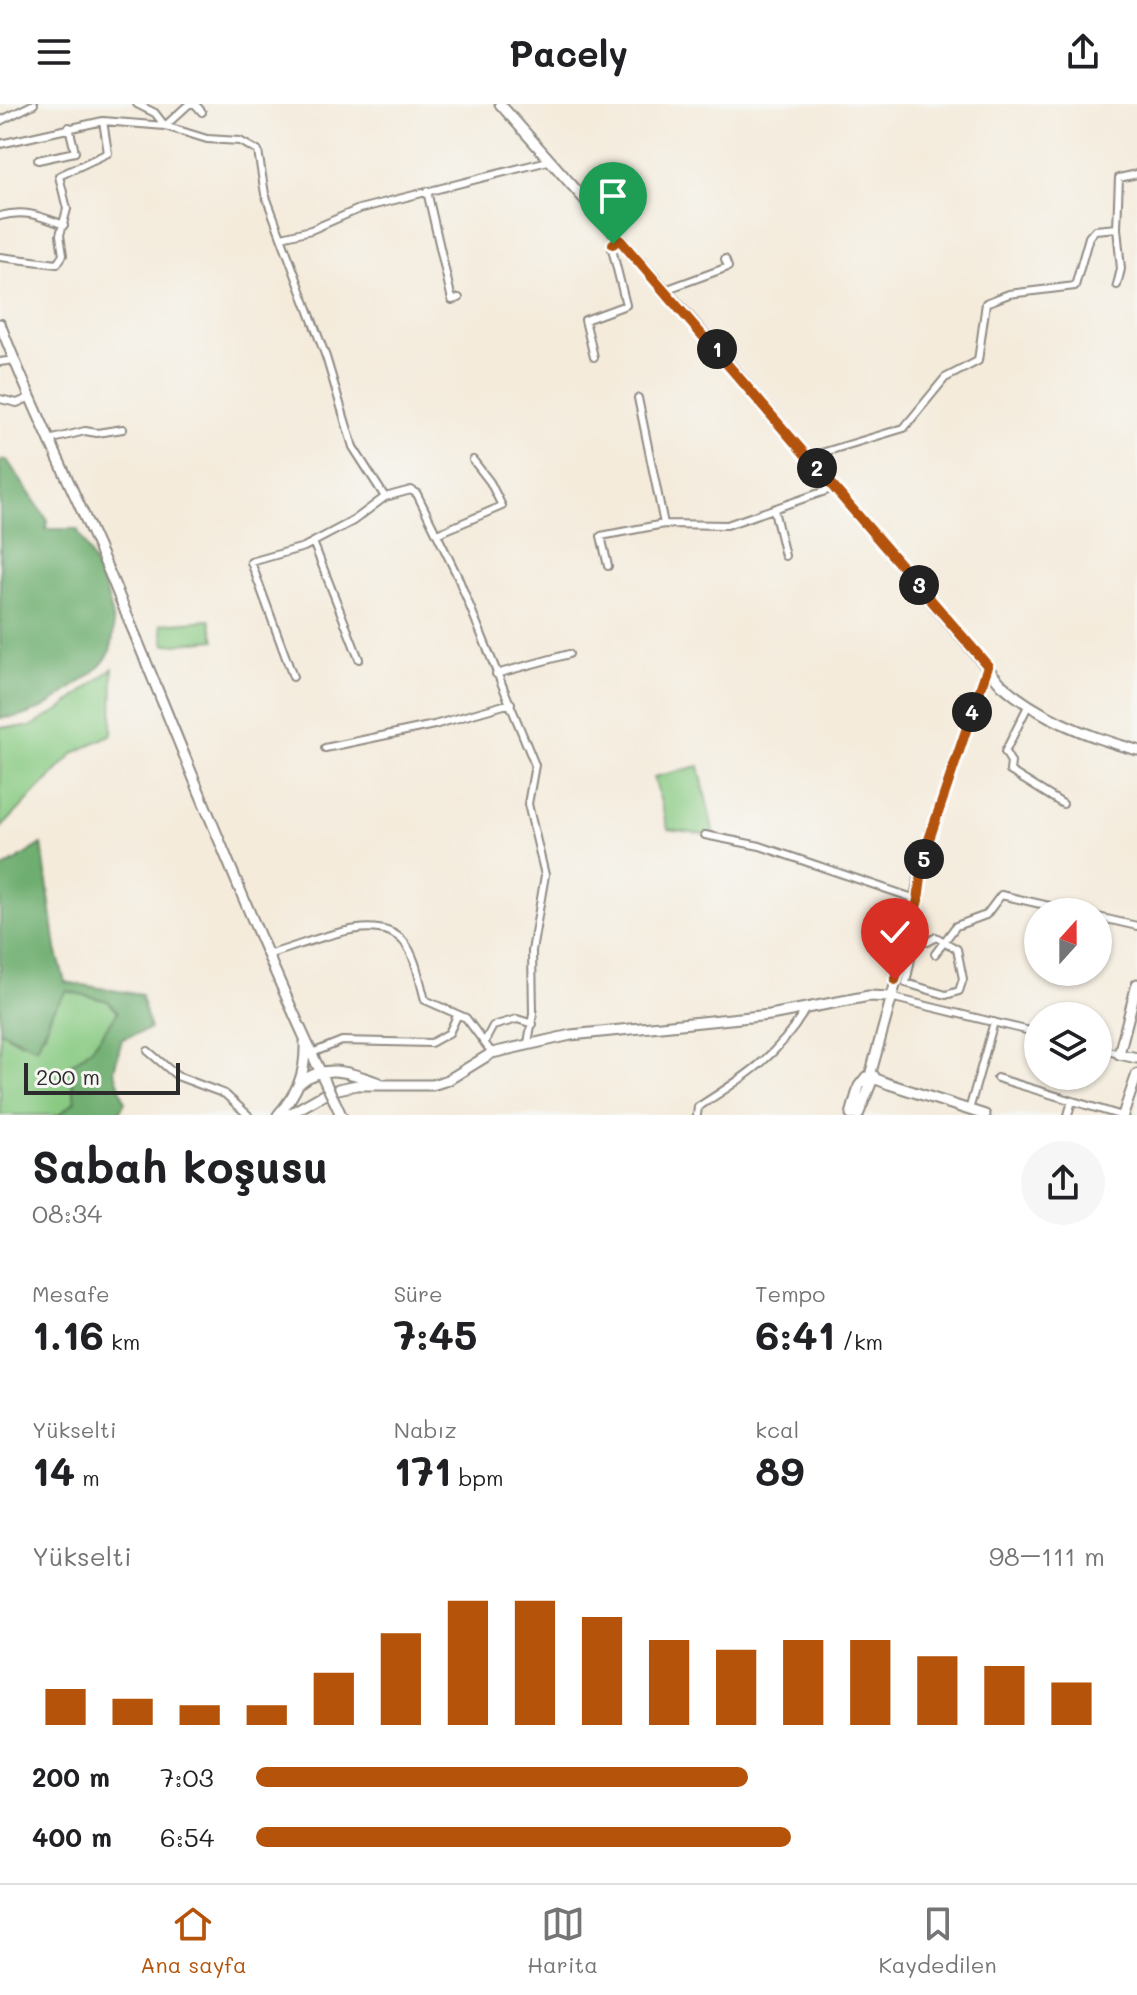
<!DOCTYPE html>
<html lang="tr">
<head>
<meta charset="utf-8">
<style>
  body { margin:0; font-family:Mali,sans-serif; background:#f6f6f6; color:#202124; height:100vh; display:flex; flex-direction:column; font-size:30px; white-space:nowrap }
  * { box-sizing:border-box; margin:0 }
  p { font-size:26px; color:#757577 }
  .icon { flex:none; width:44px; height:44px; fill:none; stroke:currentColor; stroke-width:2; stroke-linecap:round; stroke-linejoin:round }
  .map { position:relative; height:1011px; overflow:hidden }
  .panel { display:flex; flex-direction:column; background:#fff; flex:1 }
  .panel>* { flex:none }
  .needle { width:52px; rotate:21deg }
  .fabs { position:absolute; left:1024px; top:794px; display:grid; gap:16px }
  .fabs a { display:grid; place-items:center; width:88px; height:88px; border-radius:50%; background:#fff; box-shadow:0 2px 6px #0004; font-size:40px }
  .scale { position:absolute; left:24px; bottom:20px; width:156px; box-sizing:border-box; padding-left:8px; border:4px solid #2b2b2b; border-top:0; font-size:22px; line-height:28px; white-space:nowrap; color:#2b2b2b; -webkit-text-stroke:6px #f6f6f2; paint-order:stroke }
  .pin { position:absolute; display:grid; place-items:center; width:68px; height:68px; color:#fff; margin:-82px -34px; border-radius:50% 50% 50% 0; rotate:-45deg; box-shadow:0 0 8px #0007 }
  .pin .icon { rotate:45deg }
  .km { position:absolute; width:40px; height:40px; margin:-20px; border-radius:50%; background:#222; color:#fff; font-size:22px; line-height:40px; text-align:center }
  .round { display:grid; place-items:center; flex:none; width:84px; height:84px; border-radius:42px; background:#f6f6f6 }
  .head { display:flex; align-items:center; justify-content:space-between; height:136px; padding:0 32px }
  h1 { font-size:44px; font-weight:800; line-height:60px }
  .stats { display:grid; grid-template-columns:repeat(3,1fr); gap:12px; height:136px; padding:8px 32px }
  .stats div { display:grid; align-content:center }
  .stats b { font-size:40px; font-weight:800 }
  .stats small { font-size:22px; font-weight:400 }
  .stats p { font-size:22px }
  .chart { height:224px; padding:16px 32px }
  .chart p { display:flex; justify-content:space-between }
  .chart svg { width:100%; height:144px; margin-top:8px; stroke:#b45309; stroke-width:6 }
  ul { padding:0 32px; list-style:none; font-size:26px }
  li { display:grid; grid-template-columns:128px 96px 1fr; align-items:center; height:60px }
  li i { height:20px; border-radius:10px; background:#b45309 }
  header { display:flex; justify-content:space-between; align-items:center; height:104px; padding:0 32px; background:#fff; font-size:36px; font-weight:800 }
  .tab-bar { display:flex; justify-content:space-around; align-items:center; height:112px; border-top:2px solid #e0e0e0; background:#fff; font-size:22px; color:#757577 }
  .tab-bar a { display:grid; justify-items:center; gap:4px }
  .tab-bar .current { color:#b45309 }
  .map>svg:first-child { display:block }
</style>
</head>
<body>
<header><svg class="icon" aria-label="menu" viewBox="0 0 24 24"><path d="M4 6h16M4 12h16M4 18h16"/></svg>Pacely<svg class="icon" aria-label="share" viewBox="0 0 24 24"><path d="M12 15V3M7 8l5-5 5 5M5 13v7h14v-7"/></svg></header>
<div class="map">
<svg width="1137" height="1011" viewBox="0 0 1137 1011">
  <rect width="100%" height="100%" fill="#f6f6f2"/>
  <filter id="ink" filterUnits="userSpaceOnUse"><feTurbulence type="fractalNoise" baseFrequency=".0125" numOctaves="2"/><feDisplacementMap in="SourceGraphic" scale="16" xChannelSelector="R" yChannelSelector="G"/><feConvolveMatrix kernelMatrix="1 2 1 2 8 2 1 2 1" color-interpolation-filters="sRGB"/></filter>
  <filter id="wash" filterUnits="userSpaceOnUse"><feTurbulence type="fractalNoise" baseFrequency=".006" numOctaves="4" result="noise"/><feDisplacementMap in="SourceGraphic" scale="32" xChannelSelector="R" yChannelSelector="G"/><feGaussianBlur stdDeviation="1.8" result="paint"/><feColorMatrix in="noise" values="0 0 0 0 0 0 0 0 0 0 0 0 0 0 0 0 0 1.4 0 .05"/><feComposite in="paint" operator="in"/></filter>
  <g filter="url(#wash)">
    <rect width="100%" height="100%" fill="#f4ebdb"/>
    <path fill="#88ca82" stroke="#5a7a56" stroke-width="2" d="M210,516l5,20 -50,5 -4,-21z
      M113,564l-1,66 -38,19 -74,76v-102h30l31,-18z
      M699,662l15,69 -46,-6 -14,-52z
      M67,887l41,10 10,11 -26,36 -22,18 5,35 -16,14h-59v-84l21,12 24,-9 7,-23z"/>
    <path fill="#6eae70" stroke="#4c6c4e" stroke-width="2" d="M7,356l41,61 -2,8h31c16,32 48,87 32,124 -7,16 -28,28 -41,38 -22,17 -40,27 -68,27v-257z
      M42,740l14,105 9,33 76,13 9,34 -28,10 -8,31 11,32 -7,13h-59l16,-14 -5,-35 22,-18 26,-36 -10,-11 -41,-10 -15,20 -15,37 -37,-17v-161z"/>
  </g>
  <g filter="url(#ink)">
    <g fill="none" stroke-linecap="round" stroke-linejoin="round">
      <defs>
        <path id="street" d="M137,0l18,9 10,13 24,-22h6l7,8
          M0,17l34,-17
          M0,40l103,-23 62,5 42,13 33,2 18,10 7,43 61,163 27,90 32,50 26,-7 6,4 40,81 78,190 -7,39 17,71 -13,76 1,63 -5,29
          M38,56l37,-8 -6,-25
          M427,87l25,109 7,-2
          M0,112c25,-7 40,0 64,9
          M282,133l29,-7 48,-21 189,-48
          M0,153l57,7 6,-9 -3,-20 7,-26 -8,-33 49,-23 -5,-32
          M1117,181l4,-16 -4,-41
          M665,186l63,-23 -3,-8
          M594,253l-9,-37 41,-15 -14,-56 7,-10
          M0,258l14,-2
          M638,294l26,126
          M0,295l17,4 12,-5
          M49,336l36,-9 12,2 26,-4
          M808,353l96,-29 41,-50 33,-17 8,-58 23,-9 66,-8 14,-49 6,-7 22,-2 2,-50 18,-4
          M774,406l11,46
          M437,430l65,-28 -12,-24 -17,-22
          M313,438l46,117
          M608,462l-7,-30 63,-12 63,1 107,-37
          M496,570l73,-20
          M293,573l-42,-115 53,-15 49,-26 32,-24
          M1028,602l-23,46 6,10 -1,9 53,33
          M325,644l109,-23 77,-22
          M705,731l55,11 156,53
          M1098,813l39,9
          M936,833l21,12 6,30 -4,12 -13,4 -40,-12 9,-43 13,2z
          M270,850c36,-9 105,-45 134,-12 12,14 16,41 21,58l41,18 26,35
          M935,850l21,-28 30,-11 15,-20 75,17
          M890,893l148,36
          M485,937l8,-15 24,-7 16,5
          M1098,944l21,6
          M148,947l29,25 48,18 23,21
          M312,949l30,-12 89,2 18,-10 8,-17
          M997,974l122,37
          M969,1006l25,-88
          M697,1011l1,-8c44,-28 81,-51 107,-97
          M1068,1011l4,-14"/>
        <path id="secondary" d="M500,0l187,211 315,370c37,33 87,52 135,65
          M0,220c33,87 76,169 112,255 70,169 137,341 215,507
          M1137,880l-18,70 18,4
          M300,979c25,-21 52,-10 79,0
          M338,985l19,-4h75l16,-5 44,-27 79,-18 199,-20 99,-19 21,1
          M335,998l6,13
          M278,1011c20,-23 28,-42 27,-73
          M288,1011l37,-21
          M851,1011l8,-29 7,-9 8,-1
          M858,1011l16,-39
          M985,1011l-96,-31 -13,-5 -5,-7 36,-130 17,-88 64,-188
          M1123,1011l14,-41"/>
      </defs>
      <use href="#street" stroke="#908b83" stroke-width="10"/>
      <use href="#secondary" stroke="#908b83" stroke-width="13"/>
      <use href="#street" stroke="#fff" stroke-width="6"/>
      <use href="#secondary" stroke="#fff" stroke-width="9"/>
      <defs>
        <path id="secondary-bridge" d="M327,982l8,16"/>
      </defs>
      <use href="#secondary-bridge" stroke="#908b83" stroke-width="13" stroke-linecap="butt"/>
      <use href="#secondary-bridge" stroke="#fff" stroke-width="9"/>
    </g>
  </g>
  <g fill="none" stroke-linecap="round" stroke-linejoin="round" filter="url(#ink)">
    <defs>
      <path id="route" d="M613,140l6,-5 369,427 -64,188 -6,46 -23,80"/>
    </defs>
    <use href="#route" stroke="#fff" stroke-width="16"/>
    <use href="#route" stroke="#b45309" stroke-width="10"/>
  </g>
</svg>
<div class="fabs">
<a><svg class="needle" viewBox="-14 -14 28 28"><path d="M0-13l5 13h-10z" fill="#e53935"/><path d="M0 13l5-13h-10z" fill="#757577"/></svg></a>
<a><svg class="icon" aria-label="layers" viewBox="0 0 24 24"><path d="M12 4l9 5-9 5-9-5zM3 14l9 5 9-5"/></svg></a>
</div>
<div class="scale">200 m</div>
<div class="pin" style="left:613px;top:140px;background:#1e9e55"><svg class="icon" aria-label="arrive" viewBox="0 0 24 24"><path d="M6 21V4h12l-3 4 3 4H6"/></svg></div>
<div class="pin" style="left:895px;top:876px;background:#d93025"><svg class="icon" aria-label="check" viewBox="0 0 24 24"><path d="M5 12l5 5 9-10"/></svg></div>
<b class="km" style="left:717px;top:245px">1</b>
<b class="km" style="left:817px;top:364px">2</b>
<b class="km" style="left:919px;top:481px">3</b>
<b class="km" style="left:972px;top:608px">4</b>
<b class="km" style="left:924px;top:755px">5</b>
</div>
<section class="panel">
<div class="head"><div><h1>Sabah koşusu</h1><p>08:34</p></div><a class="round"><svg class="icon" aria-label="share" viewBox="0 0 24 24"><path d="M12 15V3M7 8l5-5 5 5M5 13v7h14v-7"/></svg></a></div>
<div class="stats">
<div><p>Mesafe</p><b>1.16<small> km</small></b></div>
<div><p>Süre</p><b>7:45</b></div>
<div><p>Tempo</p><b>6:41<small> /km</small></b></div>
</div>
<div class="stats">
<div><p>Yükselti</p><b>14<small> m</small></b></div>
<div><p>Nabız</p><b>171<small> bpm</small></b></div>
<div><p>kcal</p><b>89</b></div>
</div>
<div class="chart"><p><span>Yükselti</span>98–111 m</p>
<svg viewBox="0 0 160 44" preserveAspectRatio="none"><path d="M5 44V33M15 44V36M25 44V38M35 44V38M45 44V28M55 44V16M65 44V6M75 44V6M85 44V11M95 44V18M105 44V21M115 44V18M125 44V18M135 44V23M145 44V26M155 44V31"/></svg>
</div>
<ul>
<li><b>200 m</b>7:03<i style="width:58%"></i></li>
<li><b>400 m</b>6:54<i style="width:63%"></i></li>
</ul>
</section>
<nav class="tab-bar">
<a class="current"><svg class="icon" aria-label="home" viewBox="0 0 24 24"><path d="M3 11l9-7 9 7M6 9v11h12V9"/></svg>Ana sayfa</a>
<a><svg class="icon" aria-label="map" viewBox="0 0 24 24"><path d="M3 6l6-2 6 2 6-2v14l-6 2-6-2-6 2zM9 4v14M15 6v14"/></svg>Harita</a>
<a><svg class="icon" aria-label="saved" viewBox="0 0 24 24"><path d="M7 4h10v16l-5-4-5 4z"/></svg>Kaydedilen</a>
</nav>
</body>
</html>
